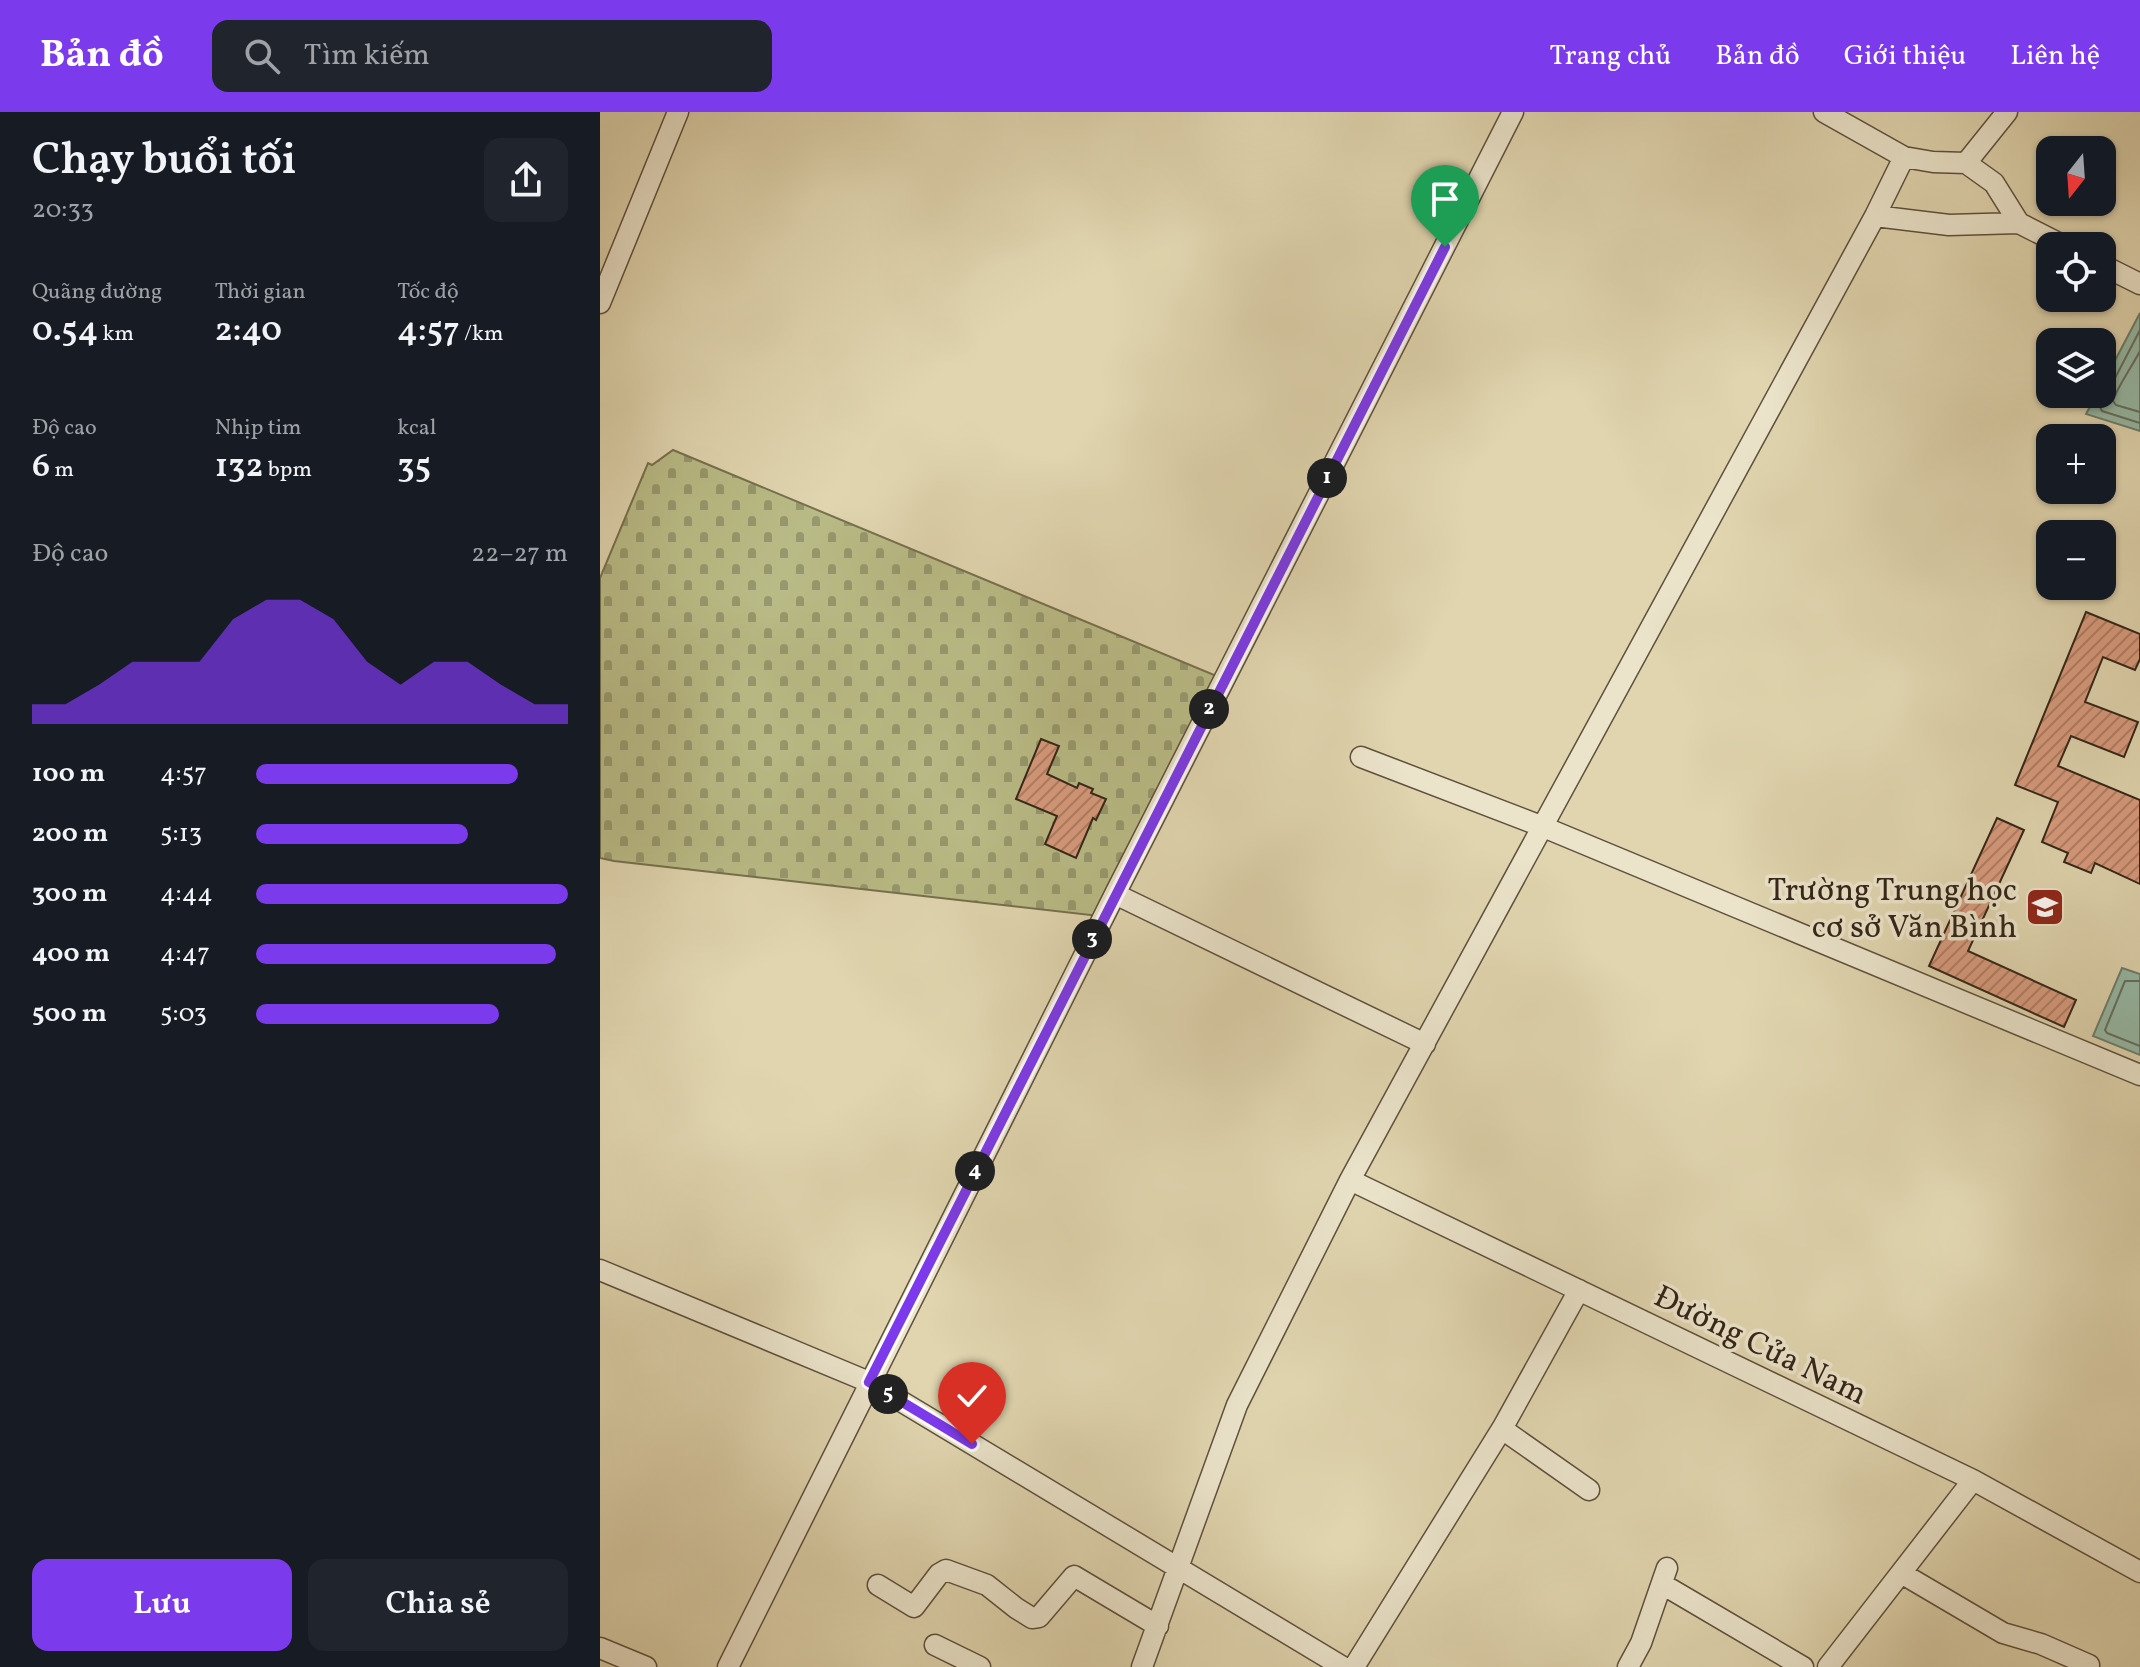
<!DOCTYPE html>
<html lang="vi">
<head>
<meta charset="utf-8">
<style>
  body { margin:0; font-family:Vollkorn,serif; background:#20242c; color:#f1f3f6; height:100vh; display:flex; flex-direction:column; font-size:30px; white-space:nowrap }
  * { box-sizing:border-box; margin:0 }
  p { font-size:26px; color:#9ea1a6 }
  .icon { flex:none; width:44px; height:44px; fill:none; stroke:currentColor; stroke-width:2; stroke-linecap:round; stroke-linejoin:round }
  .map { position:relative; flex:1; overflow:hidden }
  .drawer { display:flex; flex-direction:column; background:#171b24; width:600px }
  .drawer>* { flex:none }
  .needle { width:52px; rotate:197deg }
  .buttons { position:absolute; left:1436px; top:24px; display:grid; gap:16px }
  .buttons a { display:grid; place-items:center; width:80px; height:80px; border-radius:16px; background:#171b24; box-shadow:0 2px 6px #0004; font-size:40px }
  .pin { position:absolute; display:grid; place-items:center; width:68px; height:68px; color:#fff; margin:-82px -34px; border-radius:50% 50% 50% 0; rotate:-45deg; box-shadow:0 0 8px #0007 }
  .pin .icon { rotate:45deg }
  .km { position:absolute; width:40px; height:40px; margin:-20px; border-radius:50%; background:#222; color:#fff; font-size:22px; line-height:40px; text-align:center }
  .round { display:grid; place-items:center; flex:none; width:84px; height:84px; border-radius:16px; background:#20242c }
  .overview { display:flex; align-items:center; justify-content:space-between; height:136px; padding:0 32px }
  h1 { font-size:44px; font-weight:600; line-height:60px }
  .stats { display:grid; grid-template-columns:repeat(3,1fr); gap:12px; height:136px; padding:8px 32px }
  .stats div { display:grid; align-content:center }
  .stats b { font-size:34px; font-weight:600 }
  .stats small { font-size:22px; font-weight:400 }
  .stats p { font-size:22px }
  .chart { height:224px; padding:16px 32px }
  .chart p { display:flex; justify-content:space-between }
  .chart svg { width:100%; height:144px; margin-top:8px; fill:#7c3aed; opacity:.7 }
  .primary-button { display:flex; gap:16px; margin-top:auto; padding:16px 32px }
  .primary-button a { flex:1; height:92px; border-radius:16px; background:#7c3aed; color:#fff; font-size:32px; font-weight:600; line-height:92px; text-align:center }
  .primary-button a+a { background:#20242c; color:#f1f3f6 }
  ul { padding:0 32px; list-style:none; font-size:26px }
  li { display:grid; grid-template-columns:128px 96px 1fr; align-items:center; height:60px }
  li i { height:20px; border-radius:10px; background:#7c3aed }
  header { display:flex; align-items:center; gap:48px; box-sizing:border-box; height:112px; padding:0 40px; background:#7c3aed; color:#fff }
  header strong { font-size:38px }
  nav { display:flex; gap:44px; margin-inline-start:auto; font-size:28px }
  .search { width:560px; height:72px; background:#20242c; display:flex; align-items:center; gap:20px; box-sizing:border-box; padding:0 28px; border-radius:16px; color:#9ea1a6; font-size:30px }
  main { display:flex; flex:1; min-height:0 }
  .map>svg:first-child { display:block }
</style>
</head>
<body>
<header>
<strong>Bản đồ</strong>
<div class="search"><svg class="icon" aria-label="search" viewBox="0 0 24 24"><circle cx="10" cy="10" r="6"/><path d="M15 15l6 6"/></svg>Tìm kiếm</div>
<nav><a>Trang chủ</a><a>Bản đồ</a><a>Giới thiệu</a><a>Liên hệ</a></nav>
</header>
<main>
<section class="drawer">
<div class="overview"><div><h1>Chạy buổi tối</h1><p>20:33</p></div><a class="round"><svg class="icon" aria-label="share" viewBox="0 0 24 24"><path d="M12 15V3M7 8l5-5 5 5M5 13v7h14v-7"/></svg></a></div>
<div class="stats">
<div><p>Quãng đường</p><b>0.54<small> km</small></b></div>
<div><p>Thời gian</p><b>2:40</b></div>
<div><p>Tốc độ</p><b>4:57<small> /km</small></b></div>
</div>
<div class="stats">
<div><p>Độ cao</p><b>6<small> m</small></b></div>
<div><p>Nhịp tim</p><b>132<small> bpm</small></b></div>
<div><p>kcal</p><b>35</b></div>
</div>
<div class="chart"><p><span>Độ cao</span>22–27 m</p>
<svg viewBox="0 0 160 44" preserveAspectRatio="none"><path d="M0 44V38L10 38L20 32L30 25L40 25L50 25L60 12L70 6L80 6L90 12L100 25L110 32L120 25L130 25L140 32L150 38L160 38V44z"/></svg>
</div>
<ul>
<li><b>100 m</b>4:57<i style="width:84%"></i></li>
<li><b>200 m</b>5:13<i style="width:68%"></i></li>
<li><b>300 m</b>4:44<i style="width:100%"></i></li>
<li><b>400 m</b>4:47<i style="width:96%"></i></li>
<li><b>500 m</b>5:03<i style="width:78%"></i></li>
</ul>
<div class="primary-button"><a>Lưu</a><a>Chia sẻ</a></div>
</section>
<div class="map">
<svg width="1540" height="1555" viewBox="0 0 1540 1555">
  <defs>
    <pattern id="cemetery-stones" width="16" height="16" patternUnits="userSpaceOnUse" patternTransform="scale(2)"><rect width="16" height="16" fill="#b9bb86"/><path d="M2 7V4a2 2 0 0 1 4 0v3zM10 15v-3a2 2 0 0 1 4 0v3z" fill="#97986d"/></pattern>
    <pattern id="building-hatch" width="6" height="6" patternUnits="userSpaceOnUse" patternTransform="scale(2)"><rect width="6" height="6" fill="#d89b7d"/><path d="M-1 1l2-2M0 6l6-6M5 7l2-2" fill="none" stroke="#b07e65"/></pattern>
  </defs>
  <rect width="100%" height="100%" fill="#e0d5af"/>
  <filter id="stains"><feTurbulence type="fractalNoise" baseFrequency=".0025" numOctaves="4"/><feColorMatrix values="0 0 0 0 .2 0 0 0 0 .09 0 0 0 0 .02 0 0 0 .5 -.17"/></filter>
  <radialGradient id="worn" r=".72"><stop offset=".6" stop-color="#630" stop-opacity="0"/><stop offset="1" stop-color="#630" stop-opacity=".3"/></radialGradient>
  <path fill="url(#cemetery-stones)" stroke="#76704e" stroke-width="2" d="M73,338l546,227 -120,239 -485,-55 -14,-3v-280l48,-115 4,2z"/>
  <path fill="#95b9a6" stroke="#6d7d6d" stroke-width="2" d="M1540,201v118l-54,-17 11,-20h5v-9z
    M1522,856l18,6v81l-47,-19z"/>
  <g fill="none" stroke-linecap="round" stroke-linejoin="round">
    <path stroke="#646e5e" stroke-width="2" d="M1540,218l-27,52 -10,6 1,9 -4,10 2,4 38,12
      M1540,239c-6,12 -25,40 -27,50l3,4 24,7
      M1540,869h-15l-20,49 2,3 33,13"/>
  </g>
  <path fill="url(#building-hatch)" stroke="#322417" stroke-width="2" d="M1486,500l54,22v25l-5,11 -32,-13 -18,45 53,20 -14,35 -53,-21 -13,30 82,34v84l-45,-21 -4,10 -27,-11 4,-9 -26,-11 16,-40 -43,-17z
    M441,627l18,7 -12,28 30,14 2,-5 14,6 -2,4 15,6 -10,21 -3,-2 -17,40 -31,-14 12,-28 -41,-17z
    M1397,706l27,12 -56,121 108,49 -12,27 -135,-61z"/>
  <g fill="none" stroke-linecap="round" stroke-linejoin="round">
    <defs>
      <path id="minor" d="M1224,0l80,45 29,5 33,1 28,20 25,40 45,23
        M1366,51l41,-51
        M1275,104l74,9 70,-2
        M1502,153l38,19
        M0,191l78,-191
        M761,645l180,69 599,249
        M515,782l310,150
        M750,1068l623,300 167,92
        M0,1158l269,112 474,285
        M979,1178l-76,137 2,4 84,59
        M1301,1461l102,60 38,11 48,21 -1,2
        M1062,1472l141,83
        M278,1473l36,22 25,-33 7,-4 41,15 29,23 16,10 7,-1 35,-41 84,50
        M335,1533l45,22
        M0,1536l46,19
        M128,1555l387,-773 398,-782
        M542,1555l95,-262 113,-225 525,-964 29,-59
        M754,1555l149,-240
        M1028,1555l13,-24 26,-75
        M1228,1555l145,-187"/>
    </defs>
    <use href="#minor" stroke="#5e503d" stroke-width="23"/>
    <use href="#minor" stroke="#ebe4cb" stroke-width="20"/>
  </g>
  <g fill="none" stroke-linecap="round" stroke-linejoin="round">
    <defs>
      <path id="route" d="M372,1332l-103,-62 576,-1135"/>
    </defs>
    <use href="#route" stroke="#fff" stroke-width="16"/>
    <use href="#route" stroke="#7c3aed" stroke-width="10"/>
  </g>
  <defs>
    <symbol id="school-square" viewBox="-11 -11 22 22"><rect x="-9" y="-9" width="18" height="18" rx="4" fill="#8f2418" stroke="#ebe4cb"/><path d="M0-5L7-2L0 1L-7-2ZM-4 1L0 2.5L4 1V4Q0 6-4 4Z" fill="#fff"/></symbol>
  </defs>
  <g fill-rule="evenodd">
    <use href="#school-square" x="1423" y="773" width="44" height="44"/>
  </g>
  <g text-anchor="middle" stroke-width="7" stroke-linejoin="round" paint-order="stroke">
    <g font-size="32" fill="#322417" stroke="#ebe4cb" text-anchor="end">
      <text x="1417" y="788">Trường Trung học<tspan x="1417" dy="37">cơ sở Văn Bình</tspan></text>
    </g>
    <g font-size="32" fill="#322417" stroke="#ebe4cb">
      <text transform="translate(1161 1232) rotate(26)" y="11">Đường Cửa Nam</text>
    </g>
  </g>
  <rect width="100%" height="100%" filter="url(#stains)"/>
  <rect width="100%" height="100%" fill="url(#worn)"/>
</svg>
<div class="buttons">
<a><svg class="needle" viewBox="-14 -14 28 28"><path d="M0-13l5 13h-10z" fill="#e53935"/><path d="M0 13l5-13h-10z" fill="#9ea1a6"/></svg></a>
<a><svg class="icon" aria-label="locate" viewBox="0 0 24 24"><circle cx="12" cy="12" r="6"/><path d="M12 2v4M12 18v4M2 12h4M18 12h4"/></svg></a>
<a><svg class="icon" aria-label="layers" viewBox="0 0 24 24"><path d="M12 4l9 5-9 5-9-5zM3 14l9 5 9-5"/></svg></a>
<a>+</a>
<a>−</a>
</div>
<div class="pin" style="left:845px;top:135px;background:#1e9e55"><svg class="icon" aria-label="arrive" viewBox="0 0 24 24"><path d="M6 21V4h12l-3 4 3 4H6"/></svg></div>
<div class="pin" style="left:372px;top:1332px;background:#d93025"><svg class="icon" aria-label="check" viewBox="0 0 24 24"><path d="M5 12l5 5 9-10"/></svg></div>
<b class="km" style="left:727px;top:366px">1</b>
<b class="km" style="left:609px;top:597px">2</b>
<b class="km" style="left:492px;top:827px">3</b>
<b class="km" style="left:375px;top:1059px">4</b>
<b class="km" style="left:288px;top:1282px">5</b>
</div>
</main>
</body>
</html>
